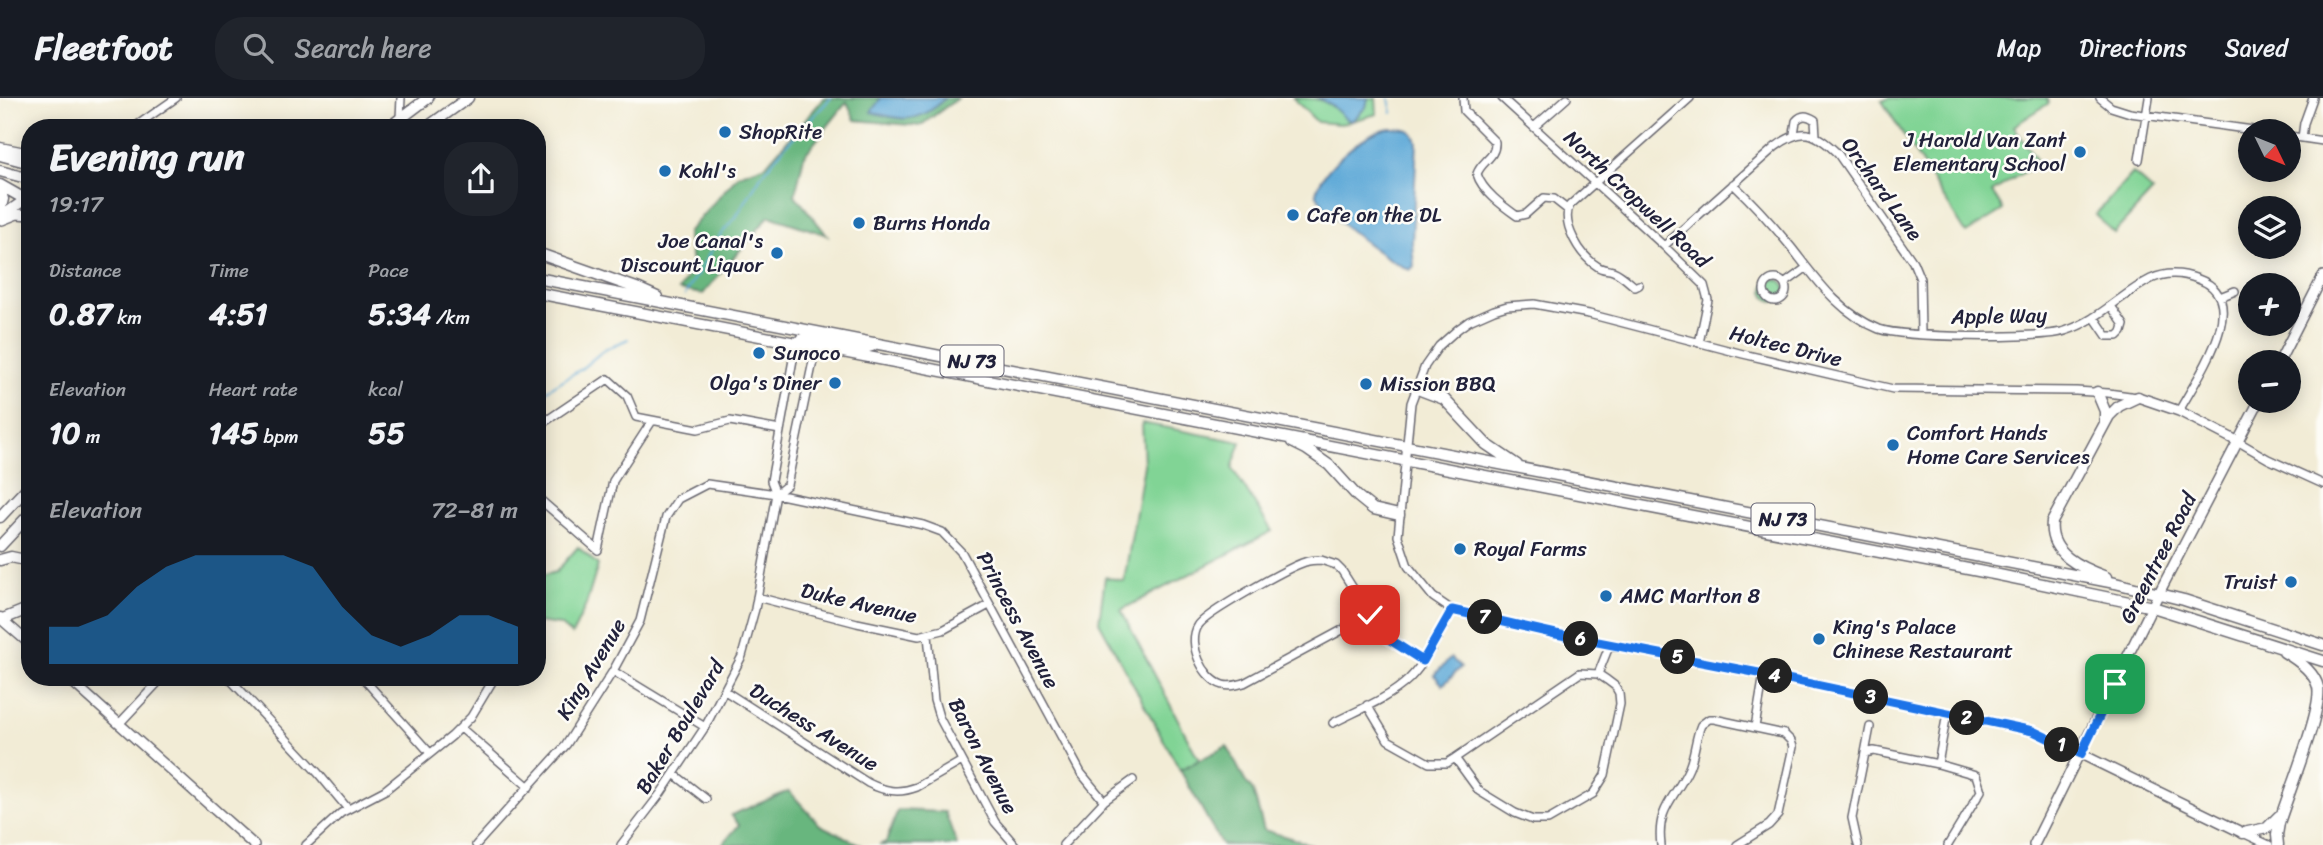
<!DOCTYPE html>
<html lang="en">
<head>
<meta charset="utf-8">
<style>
  body { margin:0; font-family:Sriracha,sans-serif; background:#20242c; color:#f1f3f6; height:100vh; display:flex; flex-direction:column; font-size:26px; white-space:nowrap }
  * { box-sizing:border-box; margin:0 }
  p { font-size:23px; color:#9ea1a6 }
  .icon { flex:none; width:38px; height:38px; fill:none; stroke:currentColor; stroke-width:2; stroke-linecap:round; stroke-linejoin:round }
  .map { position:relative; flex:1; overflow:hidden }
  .side { position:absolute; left:21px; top:21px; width:525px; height:567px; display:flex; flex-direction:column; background:#171b24; border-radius:28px; box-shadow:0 4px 18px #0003 }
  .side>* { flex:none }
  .needle { width:46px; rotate:133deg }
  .controls { position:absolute; left:2238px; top:21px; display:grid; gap:14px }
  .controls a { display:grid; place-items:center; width:63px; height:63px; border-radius:50%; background:#171b24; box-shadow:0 4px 18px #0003; font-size:35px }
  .pin { position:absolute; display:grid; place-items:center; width:60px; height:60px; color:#fff; margin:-30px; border-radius:14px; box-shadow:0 4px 10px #0006 }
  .km { position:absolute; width:35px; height:35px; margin:-18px; border-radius:50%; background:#222; color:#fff; font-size:19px; line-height:35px; text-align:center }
  .round { display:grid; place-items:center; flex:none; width:74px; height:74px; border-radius:28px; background:#20242c }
  .overview { display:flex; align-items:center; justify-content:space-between; height:119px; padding:0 28px }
  h1 { font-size:38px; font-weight:700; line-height:52px }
  .metrics { display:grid; grid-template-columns:repeat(3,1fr); gap:10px; height:119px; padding:7px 28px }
  .metrics div { display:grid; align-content:center }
  .metrics b { font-size:30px; font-weight:700 }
  .metrics small { font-size:19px; font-weight:400 }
  .metrics p { font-size:19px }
  .chart { height:196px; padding:14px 28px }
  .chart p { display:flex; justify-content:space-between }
  .chart svg { width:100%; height:126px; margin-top:7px; fill:#1f6fb2; opacity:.7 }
  header { display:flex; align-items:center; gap:42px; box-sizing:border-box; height:98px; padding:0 35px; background:#171b24; border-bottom:2px solid #363941 }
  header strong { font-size:33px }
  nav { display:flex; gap:38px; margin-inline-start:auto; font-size:24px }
  .search { width:490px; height:63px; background:#20242c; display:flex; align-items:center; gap:18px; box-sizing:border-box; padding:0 24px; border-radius:28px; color:#9ea1a6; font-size:26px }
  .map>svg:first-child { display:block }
</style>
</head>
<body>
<header>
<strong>Fleetfoot</strong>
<div class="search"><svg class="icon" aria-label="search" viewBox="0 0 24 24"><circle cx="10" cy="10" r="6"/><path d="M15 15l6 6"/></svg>Search here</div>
<nav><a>Map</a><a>Directions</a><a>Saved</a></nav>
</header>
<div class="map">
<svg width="2323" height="747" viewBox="0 0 2323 747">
  <rect width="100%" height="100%" fill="#fdfcf7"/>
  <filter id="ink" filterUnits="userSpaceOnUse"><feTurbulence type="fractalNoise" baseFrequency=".0143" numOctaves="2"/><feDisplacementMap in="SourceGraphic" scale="14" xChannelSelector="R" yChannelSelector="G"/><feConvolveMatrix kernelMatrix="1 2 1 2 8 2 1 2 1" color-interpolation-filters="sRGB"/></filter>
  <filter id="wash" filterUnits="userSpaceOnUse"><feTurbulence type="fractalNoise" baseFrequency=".00686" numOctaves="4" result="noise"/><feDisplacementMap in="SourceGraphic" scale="28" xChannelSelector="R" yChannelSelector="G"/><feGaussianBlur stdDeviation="1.57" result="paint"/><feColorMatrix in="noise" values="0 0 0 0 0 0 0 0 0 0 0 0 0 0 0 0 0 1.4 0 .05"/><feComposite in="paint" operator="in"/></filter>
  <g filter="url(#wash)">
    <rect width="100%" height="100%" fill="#f2ecd6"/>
    <path fill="#81d495" stroke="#527b68" stroke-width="2" d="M1293,0c16,0 28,0 40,9 7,5 11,11 19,14l14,-14 2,-9h8l1,16 -36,10 -24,-2z
      M1890,0h156l3,5 -35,23 24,37 -46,29 11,18 -37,23 -84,-132z
      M2133,75l20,18 -39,42 -19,-18z
      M1764 192a11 11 0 1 1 22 0a11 11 0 1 1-22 0Z
      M1142,325l99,19 -9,26 40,63 -151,79 78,150 -19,10 -81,-148 6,-45 19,4 20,-116z
      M578,449l20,18 -12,40 -14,30 -12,-10 -23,-3v-45l19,-5z"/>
    <path fill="#68b67e" stroke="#456c5c" stroke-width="2" d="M824,0h134l-38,28 -65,-6 -8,-18 -43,54 -9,39 32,40 -58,-19 -66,78 -24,-4 14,-22 -6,-35 51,-58 28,-10z
      M1227,648l18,35 8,10 11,39 49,15h-91l-42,-75z
      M789,693l31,34 41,20h-139l17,-20 -8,-10z
      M898,712l47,2 12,33h-78l7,-3z"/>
    <path fill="#60aad8" stroke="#41668a" stroke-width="2" d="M881,0h64c-25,26 -42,23 -74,14z
      M1318,0h50l-2,9 -14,14 -6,-2 -14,-13z
      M1390,30c13,0 23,-1 27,14l-5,101 2,23 -4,4c-22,-9 -86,-55 -94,-77 6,-25 49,-62 74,-65z
      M1451,560l10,9 -18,18 -9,-10z"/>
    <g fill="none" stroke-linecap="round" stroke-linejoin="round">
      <path stroke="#60aad8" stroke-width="2" d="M1389,0l3,15
        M685,197l36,-61 15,-17 25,-41 24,-30 46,-48
        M537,303l10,-11 34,-21 23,-19 24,-11"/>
    </g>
  </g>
  <g filter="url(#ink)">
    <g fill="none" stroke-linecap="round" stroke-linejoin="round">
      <defs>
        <path id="minor" d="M1463,0l1,13 31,31c1,16 -14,19 -18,32 5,17 26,32 40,42l9,-2 18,-16 10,1 14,11
          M1502,0l162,148 40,39 4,15 -9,43
          M2100,0l11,9 19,6 130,18
          M400,20l1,-20
          M1534,29l33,-29
          M133,30l43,-30
          M1794,36l2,-13c6,-7 11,-6 19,-1l1,16
          M2289,38l34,5
          M2302,40l2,-15 9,-25
          M2139,62l10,-62
          M1733,86c21,20 40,41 58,63 26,33 48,66 88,82 25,9 160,10 186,2 33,-10 56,-37 86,-52 15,-7 32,-6 47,0 57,20 -2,100 -19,132
          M1664,148l111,-99c27,-20 39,-17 63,7l75,108 7,17 1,55
          M1764 192a11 11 0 1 1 22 0a11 11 0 1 1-22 0Z
          M1784,186l22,-16
          M1639,187l-4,2c-7,-6 -14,-13 -22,-16 -6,-2 -11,-1 -16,-5 -16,-10 -37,-42 -27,-61l120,-107
          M2220,199l15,-6
          M2094,219l13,19h11l4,-4 2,-7 -13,-19
          M537,329l71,-48 19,17 9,21 62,12 32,-8 50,9
          M2237,343l31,18 55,25
          M776,396l11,-9 29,-138
          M537,399l61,53 15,-69 39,-60
          M1321,462l15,5 6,6 28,44 -126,68c-7,2 -14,4 -21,2 -20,-6 -36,-41 -25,-59 6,-12 91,-59 107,-64 5,-2 10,-2 16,-2z
          M757,499l100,26 62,13 24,-6 46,-25
          M1370,517l17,22 36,24
          M928,537l6,65 5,17 56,105 20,23
          M613,573l92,56
          M1598,576l12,-30
          M228,579l90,96 30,36
          M362,579l68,76
          M725,593l143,92c16,8 31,11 49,4l45,-26
          M1367,607l21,35 41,23h18l8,-5 125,-85 18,1 9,6 8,6 4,7 1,11 -15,71 -12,19 -45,26h-15l-18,-7 -36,-22 -24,-33
          M1333,625c25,-13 55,-24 76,-44 19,-19 30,-46 43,-69
          M119,626l44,-47
          M1755,629l9,-53
          M461,630l68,59
          M1865,655l5,-26
          M2081,656l-48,-23 -269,-57 -208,-40 -104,-24 -19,-13 -25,-31 -10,-30 13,-133 14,-37 14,-20 19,-17 11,-8 25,-11 13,-4 27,-2 55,10 154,40 150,35 183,2 32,2 29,4
          M1938,666l9,-51
          M674,676l32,25
          M2243,735l26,12
          M306,747l35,-32 44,-23 67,-54 19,-19 24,-40
          M476,747l90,-100 47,-74 27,-50 26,-104 12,-18 29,-15 69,10 147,31 19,7 20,21 119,220 23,28
          M621,747l40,-52 44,-66 37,-71 13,-47 21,-115 -5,-13 25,-138
          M1063,747l41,-44 29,-21
          M1661,747c-5,-38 15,-47 28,-77 6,-14 6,-29 12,-43l8,-6h5l70,15 7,7 2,6 -15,68 -9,10 -32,20
          M1858,747l-6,-27 13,-65 9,-2 64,13 38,11 5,16 -33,54"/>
        <path id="major" d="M0,119l26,-18
          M2,122l15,-6 13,1
          M2279,264l44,-86
          M2138,299l41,14 58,30
          M0,520l30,26
          M67,579l187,168
          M2081,656l162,79
          M2034,747l125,-252 100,-192"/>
        <path id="highway" d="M388,30l40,-30
          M426,30l42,-30
          M0,50l30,6
          M0,57l30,8
          M0,73l30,8
          M0,87l30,17
          M0,92l3,9 -3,12
          M537,155l102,36 18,8
          M537,180l1578,305 69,17 139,45
          M537,195l1457,281 159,33 170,54
          M796,245l8,-5 7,-1 54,11 7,-2 3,-3
          M1415,290l29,11 42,45 31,21
          M2097,294l8,19v12
          M1292,344l14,7 23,16 28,31 16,13 26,6
          M0,419l30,-32
          M0,448l30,-32
          M0,462l11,-3 19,4
          M2106,479c-25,-9 -58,-23 -54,-55l57,-106 10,-10 19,-9
          M0,520l3,1 27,-11
          M2243,735l24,-5 12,-12
          M2278,747l-1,-10 2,-12c8,-27 44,-114 39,-136 -4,-16 -20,-27 -34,-35"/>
      </defs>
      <use href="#minor" stroke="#6b6971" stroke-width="10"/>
      <use href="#major" stroke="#6b6971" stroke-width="12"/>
      <use href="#highway" stroke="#6b6971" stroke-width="13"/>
      <use href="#minor" stroke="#fff" stroke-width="7"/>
      <use href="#major" stroke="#fff" stroke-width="9"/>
      <use href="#highway" stroke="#fff" stroke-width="10"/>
    </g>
  </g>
  <g fill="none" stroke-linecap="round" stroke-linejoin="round" filter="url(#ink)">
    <defs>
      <path id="route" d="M1370,517l17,23 36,23 29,-51 104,24 208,40 269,57 48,23 34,-70"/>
    </defs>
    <use href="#route" stroke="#fff" stroke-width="14"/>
    <use href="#route" stroke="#1a73e8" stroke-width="9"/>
  </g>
  <g fill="#1f6fb2" stroke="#fdfcf7" stroke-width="2.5">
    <circle cx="725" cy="34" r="7"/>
    <circle cx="2080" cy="54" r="7"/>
    <circle cx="665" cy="73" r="7"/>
    <circle cx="1293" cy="117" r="7"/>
    <circle cx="859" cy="125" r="7"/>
    <circle cx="777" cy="155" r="7"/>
    <circle cx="759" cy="255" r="7"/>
    <circle cx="835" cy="285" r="7"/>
    <circle cx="1366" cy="286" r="7"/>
    <circle cx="1893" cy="347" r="7"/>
    <circle cx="1460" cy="451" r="7"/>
    <circle cx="2291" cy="484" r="7"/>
    <circle cx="1606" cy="498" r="7"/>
    <circle cx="1819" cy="541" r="7"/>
  </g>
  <g text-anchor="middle" stroke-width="5" stroke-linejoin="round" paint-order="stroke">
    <g fill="#fdfcf7" stroke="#646373" stroke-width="2">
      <rect x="940.5" y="247.5" width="63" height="31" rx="5"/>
      <rect x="1751.5" y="405.5" width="63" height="31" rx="5"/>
    </g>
    <g font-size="19" font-weight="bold" fill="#22223b">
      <text x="972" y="270">NJ 73</text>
      <text x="1783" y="428">NJ 73</text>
    </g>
    <g font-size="21" fill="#22223b" stroke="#fdfcf7" text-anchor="start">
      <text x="739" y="41">ShopRite</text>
      <text x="2066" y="49" text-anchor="end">J Harold Van Zant<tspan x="2066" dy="24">Elementary School</tspan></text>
      <text x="679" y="80">Kohl's</text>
      <text x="1307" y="124">Cafe on the DL</text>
      <text x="873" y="132">Burns Honda</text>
      <text x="763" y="150" text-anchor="end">Joe Canal's<tspan x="763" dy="24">Discount Liquor</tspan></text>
      <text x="773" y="262">Sunoco</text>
      <text x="821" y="292" text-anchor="end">Olga's Diner</text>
      <text x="1380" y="293">Mission BBQ</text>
      <text x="1907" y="342">Comfort Hands<tspan x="1907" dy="24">Home Care Services</tspan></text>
      <text x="1474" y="458">Royal Farms</text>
      <text x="2277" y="491" text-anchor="end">Truist</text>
      <text x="1620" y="505">AMC Marlton 8</text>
      <text x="1833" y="536">King's Palace<tspan x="1833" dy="24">Chinese Restaurant</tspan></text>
    </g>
    <g font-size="21" fill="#22223b" stroke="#fdfcf7">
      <text transform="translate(1882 91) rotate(54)" y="7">Orchard Lane</text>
      <text transform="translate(1637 101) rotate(43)" y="7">North Cropwell Road</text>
      <text transform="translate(1999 218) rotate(-1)" y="7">Apple Way</text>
      <text transform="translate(1786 248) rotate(14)" y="7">Holtec Drive</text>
      <text transform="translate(2158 460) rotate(-63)" y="7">Greentree Road</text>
      <text transform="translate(859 505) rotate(13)" y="7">Duke Avenue</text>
      <text transform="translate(1018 522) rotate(62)" y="7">Princess Avenue</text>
      <text transform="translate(591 571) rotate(-59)" y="7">King Avenue</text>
      <text transform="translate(680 629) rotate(-59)" y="7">Baker Boulevard</text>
      <text transform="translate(814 629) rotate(32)" y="7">Duchess Avenue</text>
      <text transform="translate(983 658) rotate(63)" y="7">Baron Avenue</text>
    </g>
  </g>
</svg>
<div class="controls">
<a><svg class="needle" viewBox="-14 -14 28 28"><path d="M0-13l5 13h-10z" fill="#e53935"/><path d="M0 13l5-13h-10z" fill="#9ea1a6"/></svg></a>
<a><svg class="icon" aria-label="layers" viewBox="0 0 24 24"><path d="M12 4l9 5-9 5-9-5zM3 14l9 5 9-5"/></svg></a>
<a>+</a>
<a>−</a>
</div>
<div class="pin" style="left:2115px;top:586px;background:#1e9e55"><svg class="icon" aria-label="arrive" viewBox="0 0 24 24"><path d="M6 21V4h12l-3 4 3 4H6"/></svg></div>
<div class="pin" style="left:1370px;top:517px;background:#d93025"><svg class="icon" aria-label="check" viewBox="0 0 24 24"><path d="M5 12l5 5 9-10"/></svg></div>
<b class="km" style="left:2062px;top:647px">1</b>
<b class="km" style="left:1967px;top:620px">2</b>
<b class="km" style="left:1871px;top:599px">3</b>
<b class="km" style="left:1775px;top:578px">4</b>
<b class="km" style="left:1678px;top:559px">5</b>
<b class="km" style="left:1581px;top:541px">6</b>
<b class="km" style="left:1485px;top:519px">7</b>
<section class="side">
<div class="overview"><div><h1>Evening run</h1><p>19:17</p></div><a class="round"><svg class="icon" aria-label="share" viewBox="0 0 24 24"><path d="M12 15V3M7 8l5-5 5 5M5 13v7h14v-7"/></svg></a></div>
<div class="metrics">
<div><p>Distance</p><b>0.87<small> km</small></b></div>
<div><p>Time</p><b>4:51</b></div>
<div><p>Pace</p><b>5:34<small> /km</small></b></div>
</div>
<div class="metrics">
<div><p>Elevation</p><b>10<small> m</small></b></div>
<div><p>Heart rate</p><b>145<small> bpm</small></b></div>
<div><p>kcal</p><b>55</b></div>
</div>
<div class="chart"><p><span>Elevation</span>72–81 m</p>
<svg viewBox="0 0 160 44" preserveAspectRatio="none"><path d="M0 44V31L10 31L20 27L30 17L40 10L50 6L60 6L70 6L80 6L90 10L100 24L110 34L120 38L130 34L140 27L150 27L160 31V44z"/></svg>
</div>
</section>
</div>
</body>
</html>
